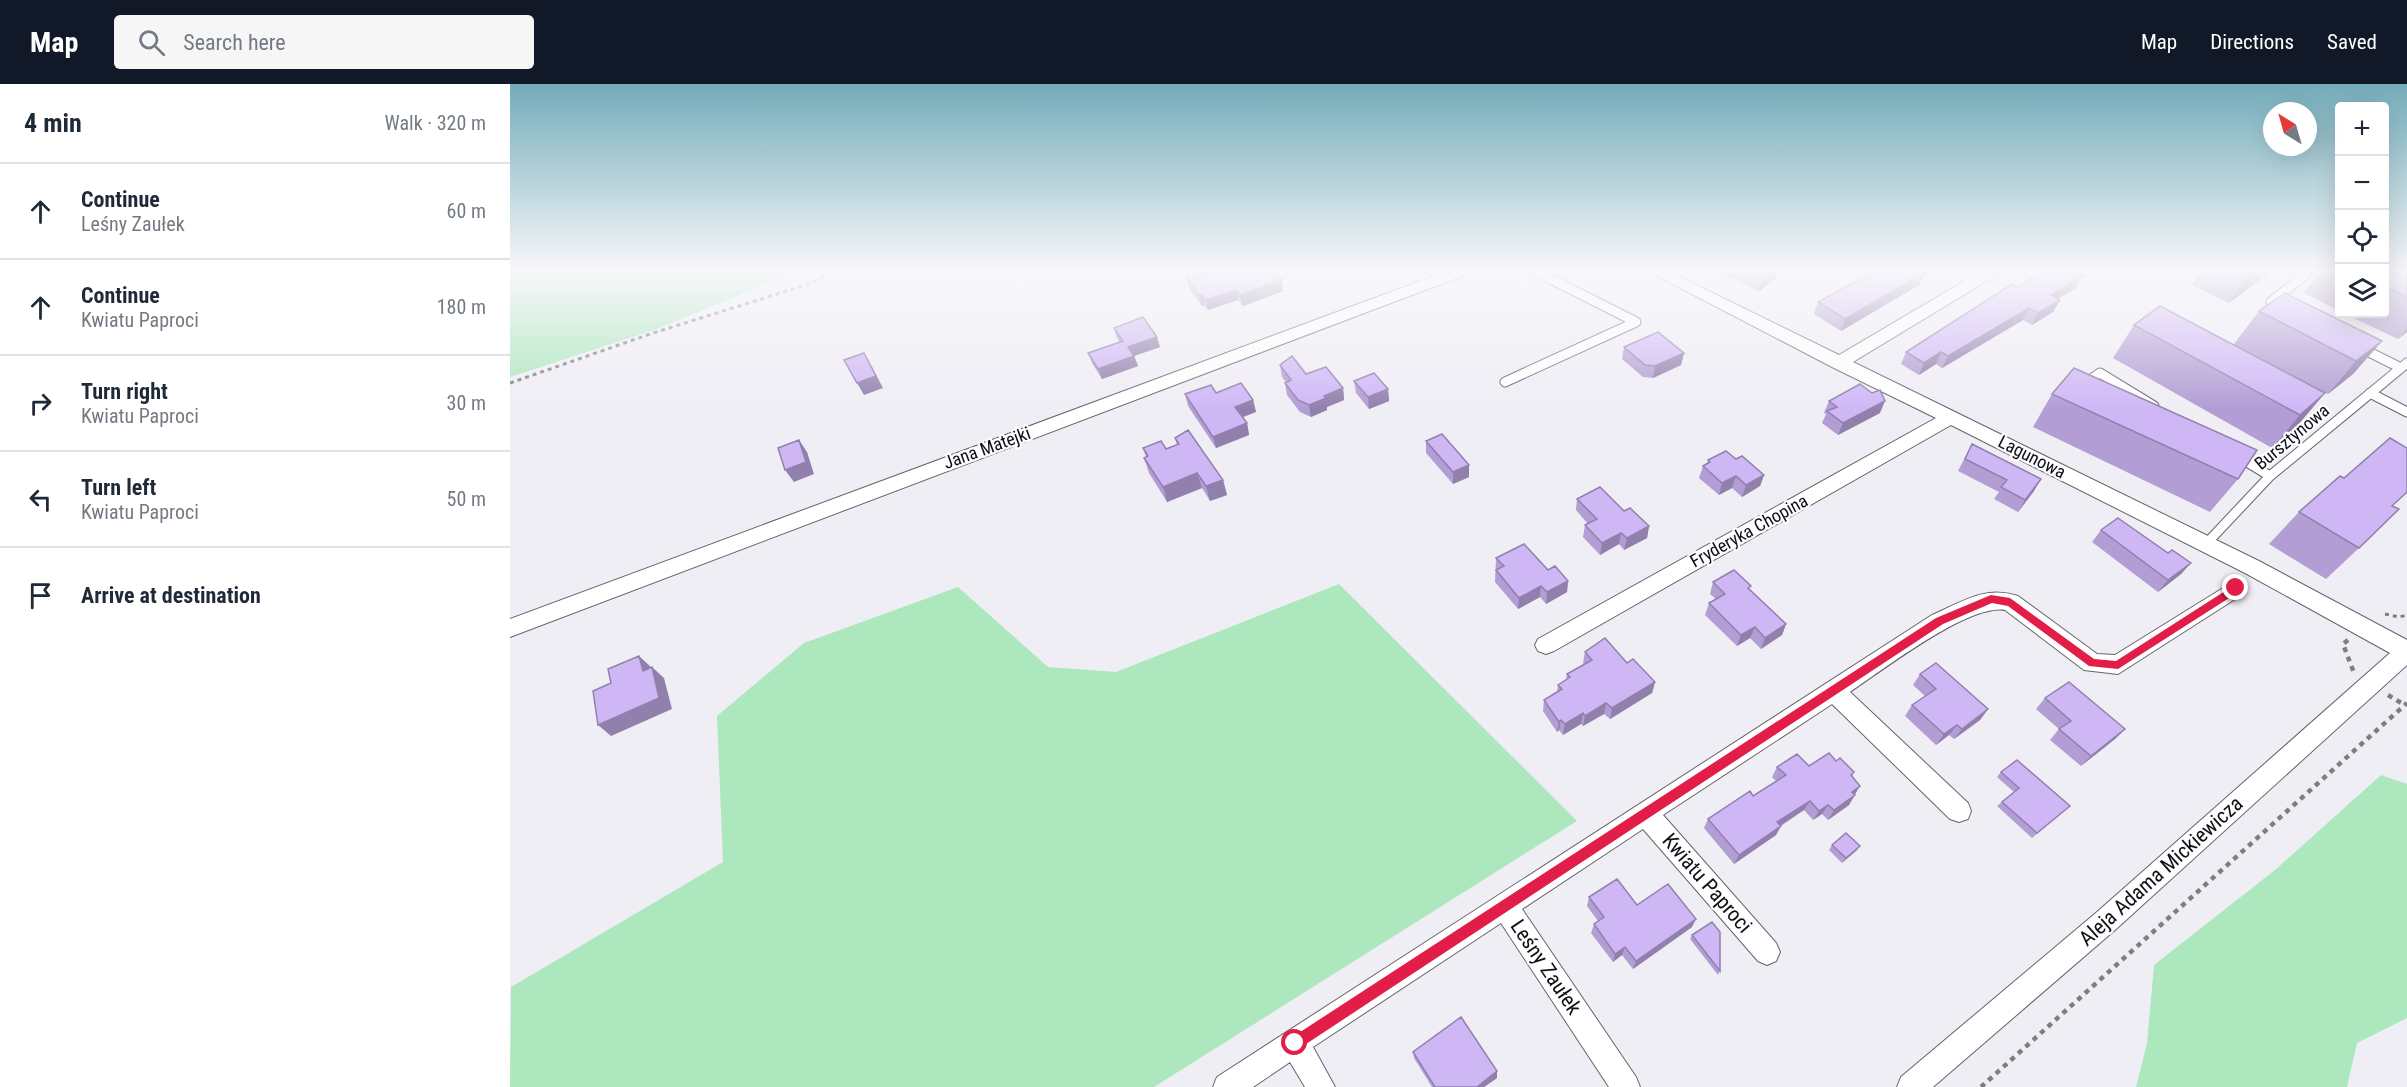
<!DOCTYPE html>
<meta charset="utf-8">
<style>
:root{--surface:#fff;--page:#f6f6f7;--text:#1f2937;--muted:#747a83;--line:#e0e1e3;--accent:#111827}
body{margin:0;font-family:"Roboto Condensed",sans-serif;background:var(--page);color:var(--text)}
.controls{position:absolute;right:18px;top:18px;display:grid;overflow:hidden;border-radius:6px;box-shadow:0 6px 24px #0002}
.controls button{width:54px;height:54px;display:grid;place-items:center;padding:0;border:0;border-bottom:2px solid var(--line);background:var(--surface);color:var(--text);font:30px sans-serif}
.compass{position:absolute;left:1753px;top:18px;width:54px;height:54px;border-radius:50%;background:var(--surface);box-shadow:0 6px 24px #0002;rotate:323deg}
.stop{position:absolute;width:18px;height:18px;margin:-14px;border:4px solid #e11d48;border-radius:50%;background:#fff}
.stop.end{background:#e11d48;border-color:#fff;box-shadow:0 2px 6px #0008}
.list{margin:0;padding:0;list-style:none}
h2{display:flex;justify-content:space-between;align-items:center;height:78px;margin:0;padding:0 24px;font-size:26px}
h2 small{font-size:20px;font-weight:400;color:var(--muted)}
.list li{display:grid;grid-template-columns:39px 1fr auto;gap:18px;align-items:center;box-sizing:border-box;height:96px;padding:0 24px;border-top:2px solid var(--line)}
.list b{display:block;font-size:22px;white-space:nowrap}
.list p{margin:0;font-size:20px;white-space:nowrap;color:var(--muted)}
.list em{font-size:20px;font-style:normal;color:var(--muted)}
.icon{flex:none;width:33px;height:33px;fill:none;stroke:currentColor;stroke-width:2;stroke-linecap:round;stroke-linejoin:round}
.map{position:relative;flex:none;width:1897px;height:1003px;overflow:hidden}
header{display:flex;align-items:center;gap:36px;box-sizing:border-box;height:84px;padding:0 30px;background:var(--accent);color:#fff}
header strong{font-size:28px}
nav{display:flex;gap:33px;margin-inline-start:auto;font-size:21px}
.search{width:420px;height:54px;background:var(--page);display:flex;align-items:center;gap:15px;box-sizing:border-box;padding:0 21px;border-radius:6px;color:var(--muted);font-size:22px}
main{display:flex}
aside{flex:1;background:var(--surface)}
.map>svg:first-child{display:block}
.green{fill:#ade7bd}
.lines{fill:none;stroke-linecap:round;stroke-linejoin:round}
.lane-casing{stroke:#66646a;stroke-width:11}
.street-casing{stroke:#66646a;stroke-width:2}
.path-far1{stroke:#7e7d82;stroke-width:3;stroke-dasharray:4 4;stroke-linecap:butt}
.path{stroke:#7e7d82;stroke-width:4.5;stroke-dasharray:5 5;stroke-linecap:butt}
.lane{stroke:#fff;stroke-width:9}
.street{fill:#fff;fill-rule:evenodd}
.wall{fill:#b29dd4}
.shaded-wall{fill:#9180ac}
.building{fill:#cfb7f6;stroke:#9180ac;stroke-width:1.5}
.route{fill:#e11d48}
.labels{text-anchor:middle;stroke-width:4.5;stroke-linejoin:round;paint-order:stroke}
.street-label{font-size:18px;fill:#0f0e11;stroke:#fdfcff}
.near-street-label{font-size:21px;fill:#0f0e11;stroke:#fdfcff}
</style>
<header>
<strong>Map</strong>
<div class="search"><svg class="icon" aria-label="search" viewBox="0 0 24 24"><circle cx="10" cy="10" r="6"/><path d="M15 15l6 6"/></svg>Search here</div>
<nav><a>Map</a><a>Directions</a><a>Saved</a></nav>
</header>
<main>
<aside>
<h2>4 min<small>Walk · 320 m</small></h2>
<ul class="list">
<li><svg class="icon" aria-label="ahead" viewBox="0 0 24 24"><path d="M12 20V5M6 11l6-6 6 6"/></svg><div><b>Continue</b><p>Leśny Zaułek</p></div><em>60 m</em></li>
<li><svg class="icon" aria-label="ahead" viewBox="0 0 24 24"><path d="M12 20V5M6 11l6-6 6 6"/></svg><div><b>Continue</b><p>Kwiatu Paproci</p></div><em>180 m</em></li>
<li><svg class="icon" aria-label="right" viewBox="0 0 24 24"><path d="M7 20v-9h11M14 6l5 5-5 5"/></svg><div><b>Turn right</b><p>Kwiatu Paproci</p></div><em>30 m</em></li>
<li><svg class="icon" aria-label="left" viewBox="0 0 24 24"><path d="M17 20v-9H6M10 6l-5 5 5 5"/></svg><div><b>Turn left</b><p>Kwiatu Paproci</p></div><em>50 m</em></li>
<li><svg class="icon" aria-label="arrive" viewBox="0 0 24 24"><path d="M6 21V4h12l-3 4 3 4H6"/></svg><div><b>Arrive at destination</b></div></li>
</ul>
</aside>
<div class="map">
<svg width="1897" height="1003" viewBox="0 0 1897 1003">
<rect width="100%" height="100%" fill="#f0eef5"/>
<path class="green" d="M0 186H290L147 245 0 293Z
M829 500 1067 737 644 1003H0L1 903 213 778 207 632 294 559 448 503 538 583 606 588Z
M1871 691 1897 700V934L1847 959 1837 1003H1626L1637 959 1644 881 1765 786Z"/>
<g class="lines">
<defs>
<path id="lane" d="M1773 224 1761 218 1796 190 1787 186
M1851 264 1891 284
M995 298 1126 238 1023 186
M1574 300 1590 289 1644 322
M1860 309 1897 328
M1727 372 1760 392
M1696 460 1760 392 1897 279"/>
<path id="street" d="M940 186H962L960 189 0 553V535Z
M1136 186H1156L1329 271 1473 186H1492L1490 189 1343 278 1749 477 1897 556V581L1605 846 1423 1003H1387L1391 993 1587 828 1880 569 1735 489 1441 341 1044 567 1036 570 1028 567 1025 561 1028 555 1426 334 1322 283Z
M1726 496 1733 498 1737 504 1733 510 1608 590 1574 586 1495 526C1458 520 1373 586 1340 608L1458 719 1461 727 1458 735 1449 738 1440 735 1322 620 1153 731 1266 859 1270 868 1266 877 1257 881 1248 877 1133 745 1012 825 1126 993 1130 1003H1099L991 839 803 963 825 1003H795L780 978 743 1003H703L707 993 1422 531C1452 518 1475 501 1508 512L1587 570 1605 571Z"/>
</defs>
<use href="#lane" class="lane-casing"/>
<use href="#street" class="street-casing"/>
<path class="path-far1" d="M0 299 143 249 299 200 317 191 318 186
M1875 530 1889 533 1897 531"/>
<path class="path" d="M1838 556 1833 560 1844 589
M1878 611 1893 620
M1471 1003 1897 619"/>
<use href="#lane" class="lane"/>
<use href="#street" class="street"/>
</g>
<path class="wall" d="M1216 186H1268L1266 194 1249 207 1214 191Z
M1586 186 1570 195 1566 204 1547 215 1550 216 1543 228 1522 241 1513 236 1432 284 1426 280 1409 291 1391 280 1396 268 1508 203Z
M1692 186H1763L1719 219 1682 201Z
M1812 186H1830V227L1794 209Z
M1875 186H1897V248L1888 255 1835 230H1875Z
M1416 192 1412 194 1409 201 1331 247 1304 230 1308 218Z
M676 193 773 207 733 222 728 216 698 226 694 221 692 222 679 204Z
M1749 227 1872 257 1843 290 1818 310 1815 309 1787 342 1762 364 1603 274 1624 241 1724 260Z
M604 244 650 263 624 272 628 282 592 295 582 279 578 269 610 258 607 254Z
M1114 263 1174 269 1171 281 1143 294 1133 293 1112 275Z
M770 281 796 290 833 304 834 316 817 323V326L801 333 790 328 777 311 775 299 776 298 772 293Z
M844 297 878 305 879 317 859 325 846 309Z
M706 309 743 316 746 328 732 333 737 339 739 351 706 364 678 322 675 310Z
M1542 310 1728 395 1700 428 1523 343Z
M1319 317 1370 329 1328 351 1312 339 1316 330 1314 329Z
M665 354 713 396 717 411 700 417 692 404 657 418 639 389 634 374 636 373 633 364 656 365 667 361Z
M916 357 959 393 943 400 916 369Z
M1462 360 1524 407 1508 428 1484 415 1489 408 1448 387Z
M1226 375 1254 391 1250 402 1232 413 1222 404 1209 411 1189 394 1193 382 1197 380 1198 376Z
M1067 415 1114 427 1139 442 1137 454 1114 466 1109 460 1090 471 1073 453 1075 441 1078 440 1066 426Z
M1883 422 1849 464 1816 495 1759 460 1789 428Z
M1591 446 1681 479 1671 490 1648 508 1582 458Z
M986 474 1038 486 1058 497 1057 508 1036 520 1030 513 1008 525 985 498Z
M1203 498 1241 502 1239 505 1276 540 1272 551 1251 565 1240 554 1227 562 1195 531 1199 519 1206 515 1200 510Z
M1075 568 1117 579 1145 598 1142 609 1100 635 1094 630 1073 642 1071 640 1053 651 1049 646 1047 648 1033 627 1034 616 1047 608 1048 601 1056 596 1057 590 1074 580 1073 579Z
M1410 590 1478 625 1470 636 1444 655 1439 651 1426 661 1395 632 1402 621 1415 612 1403 601Z
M1535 614 1615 645 1605 655 1571 682 1540 656 1549 645 1526 625Z
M1326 677 1344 688 1342 693 1344 711 1339 721 1318 736 1312 730 1303 736 1294 726 1271 742 1266 751 1224 780 1194 744 1198 735 1243 712 1266 697 1262 693 1267 683 1299 682Z
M1491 688 1560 722 1522 754 1487 722 1504 708 1487 693Z
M1322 761 1347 766 1332 779 1319 766Z
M1079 813 1127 821 1182 843 1123 885 1112 871 1103 878 1081 849 1084 840 1088 837 1077 822Z
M1182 851 1210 887 1208 891 1180 855Z
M903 968 987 994 974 1003H922L904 974Z"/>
<path class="shaded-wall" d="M1264 186H1268L1266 194 1249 207 1252 195Z
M1411 186H1418L1416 192 1412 194 1409 201 1331 247 1335 235Z
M1575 186H1586L1570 195 1566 204 1534 223 1541 211Z
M1745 186H1763L1719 219 1739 190Z
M772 196 773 207 733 222 730 211Z
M726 206 728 216 698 226 696 216Z
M689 211H692L694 221 692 222Z
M1550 216 1543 228 1522 241 1528 229Z
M1519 224 1513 236 1432 284 1438 272Z
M1897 245V248L1888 255Z
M647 253 650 263 621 273 618 263Z
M1872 257 1843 290 1818 310 1846 277Z
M1431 268 1426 280 1409 291 1414 279Z
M1174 269 1171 281 1143 294 1145 282Z
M624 272 628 282 592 295 588 285Z
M361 281 373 304 354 311 347 299Z
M833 304 834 316 817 323V326L801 333 799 321 814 312Z
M878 305 879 317 859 325 858 313Z
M1815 309 1787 342 1762 364 1790 331Z
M743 316 746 328 728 335 725 323Z
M1375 317 1370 329 1328 351 1333 339Z
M737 339 739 351 706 364 703 353Z
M289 356 297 368 304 390 284 398 275 386Z
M959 381V393L943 400V388Z
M687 389 692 404 657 418 653 403Z
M1254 391 1250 402 1232 413 1236 401Z
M1226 392 1222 404 1209 411 1212 399Z
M1531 395 1524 407 1508 428 1515 416Z
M713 396 717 411 700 417 696 402Z
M1139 442 1137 454 1114 466 1117 454Z
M1111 449 1109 460 1090 471 1092 459Z
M1681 479 1671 490 1648 508 1658 496Z
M1058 497 1057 508 1036 520 1037 508Z
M1031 502 1030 513 1008 525 1009 514Z
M1276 540 1272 551 1251 565 1255 554Z
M1245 543 1240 554 1227 562 1231 551Z
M129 572 141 583 145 598 133 587Z
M142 583 154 594 162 625 101 652 88 641Z
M1145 598 1142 609 1100 635 1102 624Z
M1096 619 1094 630 1073 642 1075 632Z
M1478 625 1470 636 1444 655 1452 645Z
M1073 629 1071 640 1053 651 1055 640Z
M1051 636 1049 646 1047 648 1049 638Z
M1447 641 1439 651 1426 661 1434 650Z
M1615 645 1605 655 1571 682 1581 672Z
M1350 702 1344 712 1342 708Z
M1345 711 1339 721 1318 736 1324 726Z
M1300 717 1294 726 1262 747 1267 738Z
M1318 721 1312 730 1303 736 1309 727Z
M1271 742 1266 751 1224 780 1229 771Z
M1350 762 1347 766 1332 779 1336 774Z
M1186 835 1182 843 1123 885 1126 877Z
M1115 863 1112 871 1103 878 1105 870Z
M987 987V994L974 1003H967Z"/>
<path class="building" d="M700 186H763L772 196 730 211 726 206 696 216 692 211H689L676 193Z
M1232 186H1264L1252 195Z
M1366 186H1411H1410L1414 189 1335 235 1308 218Z
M1535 186H1575L1569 190 1572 192 1541 211 1550 216 1528 229 1519 224 1438 272 1431 268 1414 279 1396 268 1502 200 1508 203Z
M1729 186H1745L1739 190Z
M1875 186H1897V213L1875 202Z
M1775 209 1872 257 1846 277 1749 227Z
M1650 222 1815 309 1790 331 1624 241Z
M633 233 647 253 618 263 624 272 588 285 578 269 613 257 604 244Z
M1148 248 1174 269 1145 282 1135 281 1114 263Z
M354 269 366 292 347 299 334 276Z
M782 272 796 290 816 283 833 304 814 312 816 314 799 321 788 316 775 299 781 296 770 281Z
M1564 284 1747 366 1728 395 1542 310Z
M864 289 878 305 858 313 844 297Z
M731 299 743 316 725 323 737 339 703 353 675 310 701 301 706 309Z
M1350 300 1362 309 1370 306 1375 317 1333 339 1317 327 1327 323 1319 317Z
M678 346 713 396 696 402 687 389 653 403 634 374 638 372 633 364 651 357 656 365 669 360 665 354Z
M932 350 959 381 943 388 916 357Z
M1880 354 1897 364V408L1882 422 1889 425 1849 464 1789 428 1830 392 1834 394Z
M289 356 296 378 275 386 268 364Z
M1462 360 1531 395 1515 416 1491 403 1497 396 1455 375Z
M1216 367 1226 375 1232 372 1254 391 1236 401 1226 392 1212 399 1193 382 1200 378 1198 376Z
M1090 403 1114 427 1120 424 1139 442 1117 454 1111 449 1092 459 1075 441 1087 435 1067 415Z
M1608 434 1658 469 1662 466 1681 479 1658 496 1591 446Z
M1014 460 1038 486 1045 482 1058 497 1037 508 1031 502 1009 514 986 486 994 482 986 474Z
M1224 486 1241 502 1238 504 1276 540 1255 554 1245 543 1231 551 1199 519 1215 510 1203 498Z
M1095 554 1117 579 1123 575 1145 598 1102 624 1096 619 1075 632 1073 629 1055 640 1051 636 1049 638 1034 616 1052 605 1048 601 1060 593 1057 590 1082 576 1075 568Z
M129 572 133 587 142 583 149 614 88 641 83 607 101 599 98 585Z
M1426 579 1478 625 1452 645 1447 641 1434 650 1402 621 1426 605 1410 590Z
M1559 598 1615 645 1581 672 1549 645 1561 637 1535 614Z
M1319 669 1326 677 1330 674 1344 688 1341 691 1350 702 1342 708 1345 711 1324 726 1318 721 1309 727 1300 717 1267 738 1271 742 1229 771 1198 735 1240 707 1243 712 1276 691 1267 683 1287 670 1299 682Z
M1507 676 1560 722 1527 749 1492 718 1509 704 1491 688Z
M1336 749 1350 762 1336 774 1322 761Z
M1107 795 1127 821 1158 800 1186 835 1126 877 1115 863 1105 870 1084 840 1094 833 1079 813Z
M1202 838 1210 848V887L1182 851Z
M951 933 987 987 967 1003H925L903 968Z"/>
<linearGradient id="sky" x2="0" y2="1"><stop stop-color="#73acba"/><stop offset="0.57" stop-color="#f8f7fa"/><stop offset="1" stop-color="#f8f7fa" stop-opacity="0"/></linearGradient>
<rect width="1897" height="326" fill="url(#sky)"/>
<path class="route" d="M1726 500 1731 504 1730 507 1608 585 1579 582 1498 522 1482 519 1433 540 790 964H781V954L1426 534 1481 511 1500 514 1584 575 1606 577Z"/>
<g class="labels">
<g class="street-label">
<text transform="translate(1782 353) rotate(-40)" y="6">Bursztynowa</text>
<text transform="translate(477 364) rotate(-20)" y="6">Jana Matejki</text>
<text transform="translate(1522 373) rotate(27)" y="6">Lagunowa</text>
<text transform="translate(1239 447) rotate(-29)" y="6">Fryderyka Chopina</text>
</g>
<g class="near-street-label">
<text transform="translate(1651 787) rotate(-42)" y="7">Aleja Adama Mickiewicza</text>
<text transform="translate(1197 799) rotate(49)" y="7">Kwiatu Paproci</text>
<text transform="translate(1036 883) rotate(56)" y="7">Leśny Zaułek</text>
</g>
</g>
</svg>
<div class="controls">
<button>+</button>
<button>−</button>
<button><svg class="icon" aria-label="locate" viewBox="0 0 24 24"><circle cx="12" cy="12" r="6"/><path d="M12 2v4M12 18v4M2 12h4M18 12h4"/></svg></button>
<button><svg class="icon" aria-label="layers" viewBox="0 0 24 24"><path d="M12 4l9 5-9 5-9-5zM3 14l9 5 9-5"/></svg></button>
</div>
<svg class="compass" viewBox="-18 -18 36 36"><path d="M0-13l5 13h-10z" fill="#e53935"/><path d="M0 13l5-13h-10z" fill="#747a83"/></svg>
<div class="stop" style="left:785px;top:959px"></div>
<div class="stop end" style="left:1726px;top:504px"></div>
</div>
</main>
